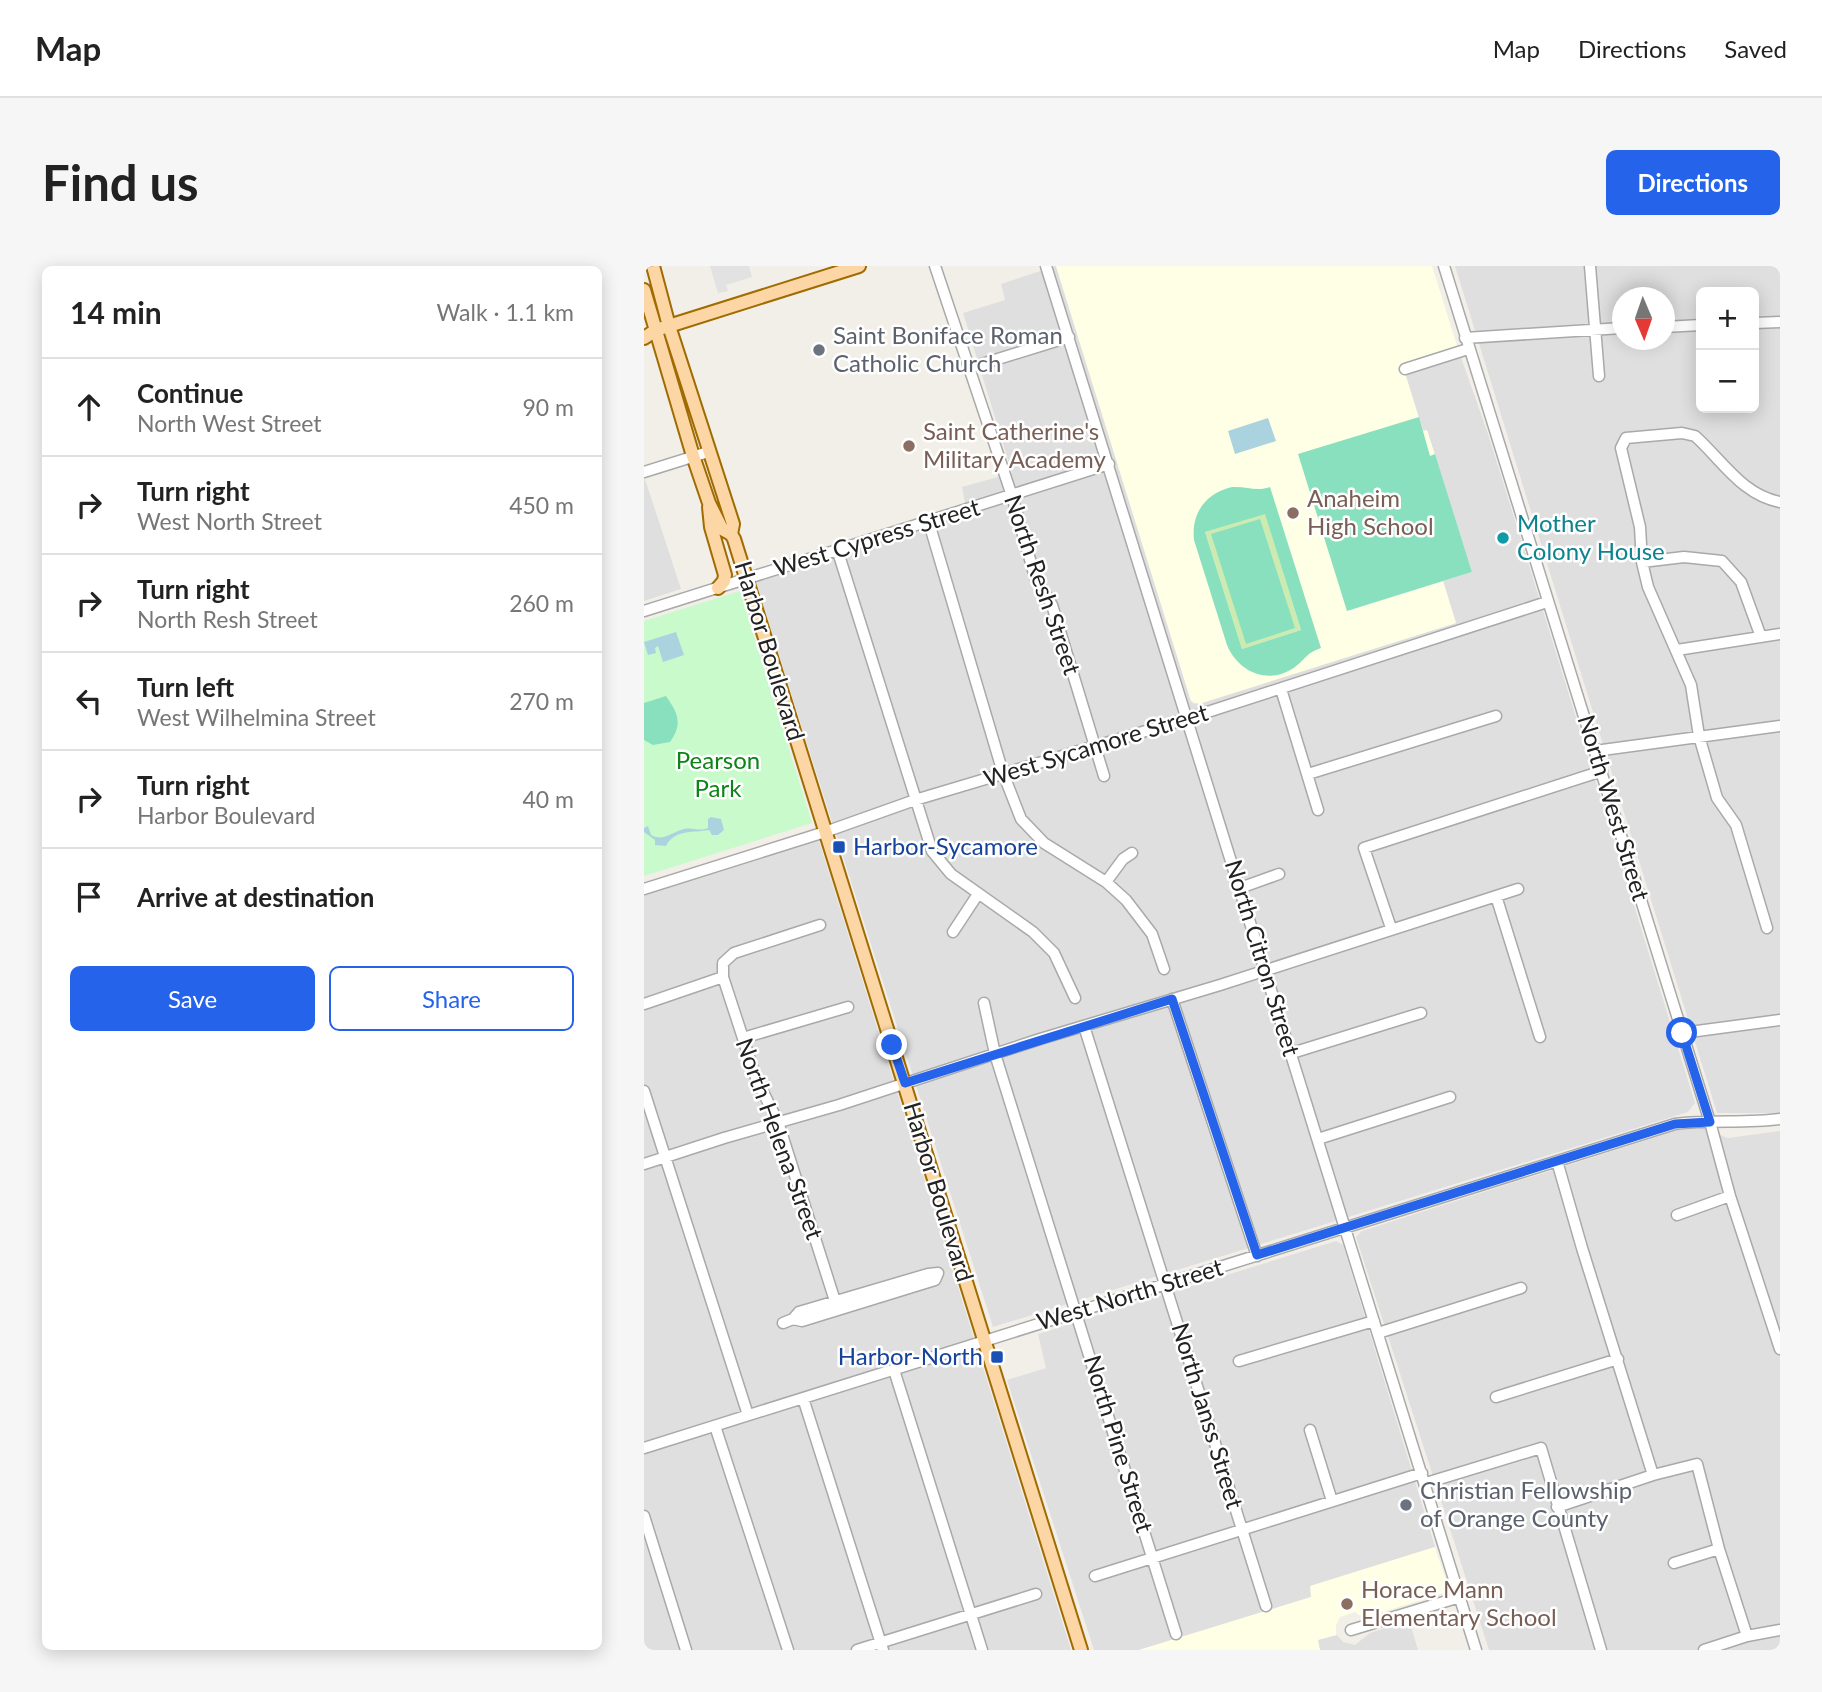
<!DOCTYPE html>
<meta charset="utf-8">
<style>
:root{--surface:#fff;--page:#f6f6f6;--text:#222;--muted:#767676;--line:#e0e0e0;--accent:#2563eb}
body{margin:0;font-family:Lato,sans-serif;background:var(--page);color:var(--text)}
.controls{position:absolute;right:21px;top:21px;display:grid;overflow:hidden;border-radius:10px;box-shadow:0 4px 18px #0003}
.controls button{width:63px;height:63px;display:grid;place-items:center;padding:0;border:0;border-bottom:2px solid var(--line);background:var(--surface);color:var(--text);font:35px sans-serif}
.compass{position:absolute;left:968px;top:21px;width:63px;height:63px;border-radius:50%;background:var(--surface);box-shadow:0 4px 18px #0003;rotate:178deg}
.stop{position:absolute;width:21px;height:21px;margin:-16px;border:5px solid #2563eb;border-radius:50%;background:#fff}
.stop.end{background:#2563eb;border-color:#fff;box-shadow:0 2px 7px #0008}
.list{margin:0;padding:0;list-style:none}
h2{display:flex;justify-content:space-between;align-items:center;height:91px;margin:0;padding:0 28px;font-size:30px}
h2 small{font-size:23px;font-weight:400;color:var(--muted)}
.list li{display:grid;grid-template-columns:46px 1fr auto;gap:21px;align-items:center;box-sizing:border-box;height:98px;padding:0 28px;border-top:2px solid var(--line)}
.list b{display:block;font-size:26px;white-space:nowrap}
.list p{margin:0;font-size:23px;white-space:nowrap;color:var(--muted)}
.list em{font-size:23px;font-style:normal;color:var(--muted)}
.actions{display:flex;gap:14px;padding:21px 28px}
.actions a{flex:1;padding:16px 0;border:2px solid var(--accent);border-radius:10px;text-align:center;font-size:24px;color:var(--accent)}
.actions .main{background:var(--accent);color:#fff}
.icon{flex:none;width:38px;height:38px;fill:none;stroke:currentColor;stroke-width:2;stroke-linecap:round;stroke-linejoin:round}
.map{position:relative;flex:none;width:1136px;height:1384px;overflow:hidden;border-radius:10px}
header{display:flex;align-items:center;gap:42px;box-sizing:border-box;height:98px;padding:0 35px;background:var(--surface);border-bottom:2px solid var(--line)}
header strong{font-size:33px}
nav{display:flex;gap:38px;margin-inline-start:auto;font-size:24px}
.intro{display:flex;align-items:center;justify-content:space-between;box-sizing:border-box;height:168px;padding:0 42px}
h1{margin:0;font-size:49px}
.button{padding:18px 32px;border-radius:10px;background:var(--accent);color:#fff;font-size:24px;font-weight:700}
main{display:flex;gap:42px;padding:0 42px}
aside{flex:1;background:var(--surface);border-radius:10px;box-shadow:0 4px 18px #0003}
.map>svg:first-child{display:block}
.residential{fill:#e0dfdf;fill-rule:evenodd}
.education{fill:#ffffe5}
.grass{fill:#cdebb0}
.park{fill:#c8facc}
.pitch{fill:#88e0be;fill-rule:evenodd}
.parking{fill:#e2e2e2}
.water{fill:#aad3df}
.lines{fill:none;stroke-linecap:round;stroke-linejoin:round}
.minor-casing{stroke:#a9a9a9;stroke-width:13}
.major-casing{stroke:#a06b00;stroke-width:16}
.minor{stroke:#fff;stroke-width:10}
.major{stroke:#fcd6a4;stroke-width:12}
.route{stroke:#2563eb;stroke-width:9}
.worship-dot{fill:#6b7280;stroke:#fff;stroke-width:2.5}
.education-dot{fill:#8d6e63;stroke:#fff;stroke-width:2.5}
.culture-dot{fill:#0f9aa8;stroke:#fff;stroke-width:2.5}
.transit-dot{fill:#1a4fb4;stroke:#fff;stroke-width:2.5}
.labels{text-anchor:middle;stroke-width:5;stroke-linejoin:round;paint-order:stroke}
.worship-label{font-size:24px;fill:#5b616d;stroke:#fff;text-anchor:start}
.education-label{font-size:24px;fill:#785e54;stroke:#fff;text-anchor:start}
.culture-label{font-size:24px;fill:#0d838f;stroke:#fff;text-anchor:start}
.street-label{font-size:24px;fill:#222;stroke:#fff}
.park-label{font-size:24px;fill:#0c8416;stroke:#fff}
.transit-label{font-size:24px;fill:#164399;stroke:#fff;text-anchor:start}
</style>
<header>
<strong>Map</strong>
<nav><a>Map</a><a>Directions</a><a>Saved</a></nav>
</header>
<div class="intro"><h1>Find us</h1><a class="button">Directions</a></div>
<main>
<aside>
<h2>14 min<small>Walk · 1.1 km</small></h2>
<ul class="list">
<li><svg class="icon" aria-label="ahead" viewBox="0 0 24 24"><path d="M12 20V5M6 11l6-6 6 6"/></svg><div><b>Continue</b><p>North West Street</p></div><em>90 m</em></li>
<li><svg class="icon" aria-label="right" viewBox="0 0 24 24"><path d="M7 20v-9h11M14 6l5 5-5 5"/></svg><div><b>Turn right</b><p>West North Street</p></div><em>450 m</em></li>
<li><svg class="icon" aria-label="right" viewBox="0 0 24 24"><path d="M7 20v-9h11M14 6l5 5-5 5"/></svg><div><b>Turn right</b><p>North Resh Street</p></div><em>260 m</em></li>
<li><svg class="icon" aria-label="left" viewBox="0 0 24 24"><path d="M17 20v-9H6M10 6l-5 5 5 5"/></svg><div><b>Turn left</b><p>West Wilhelmina Street</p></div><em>270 m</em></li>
<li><svg class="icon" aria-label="right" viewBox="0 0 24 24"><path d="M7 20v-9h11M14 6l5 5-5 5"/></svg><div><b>Turn right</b><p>Harbor Boulevard</p></div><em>40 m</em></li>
<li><svg class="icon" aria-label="arrive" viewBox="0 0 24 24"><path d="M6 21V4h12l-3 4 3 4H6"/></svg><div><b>Arrive at destination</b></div></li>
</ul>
<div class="actions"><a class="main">Save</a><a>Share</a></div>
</aside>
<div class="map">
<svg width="1136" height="1384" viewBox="0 0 1136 1384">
<rect width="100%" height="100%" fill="#f2efe9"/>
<path class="residential" d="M412 0 547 435 550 438 812 357 799 315 827 306 783 164 779 165 759 100 814 83 844 168 884 296 1051 837 1044 846 349 1061 108 305 321 237 318 221 368 207 319 47 361 34 357 18Z
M811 0H1136V847H1073ZM1057 26H1110V142H1057ZM978 32H1020V74H978Z
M0 210 37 323 0 335Z
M175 575 427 1384H0V630Z
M1056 857 1062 864 1084 872 1136 865V1384H845L712 971 718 965Z
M692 975 699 979 791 1281 667 1320V1331L495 1384H450L363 1114 402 1102 394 1068Z
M765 1354 774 1384H676L673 1374 693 1369 699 1376 711 1379 726 1367Z"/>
<path class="education" d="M412 0H788L814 83 759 101 779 165 783 164 828 306 799 315 812 357 555 438 547 435Z
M791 1281 804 1320 802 1326 726 1350 718 1351 711 1346 696 1351 692 1359V1369L674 1374 676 1384H495L667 1331 666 1320Z"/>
<path class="grass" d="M621 247 657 364 598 383 561 266Z"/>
<path class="park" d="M96 325 168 557 0 610V355Z"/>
<path class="pitch" d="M775 151 786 190 791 188 828 306 703 345 654 188Z
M588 221C603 220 612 226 626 221L677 382C662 387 662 393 651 401 625 420 594 406 583 379L550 274C547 247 562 227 588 221ZM621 248 657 364 598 383 561 266Z
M616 253 651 362 602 378 567 268Z
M22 430C34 447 39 458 26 476L9 479 0 474V437Z"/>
<path class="parking" d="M66 0H105L108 11 82 19 84 25 74 27Z"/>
<path class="water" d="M624 152 632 175 591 188 584 165Z
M32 366 40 389 19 396 14 380 11 382 12 387 4 389 0 376Z
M67 551 77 553 80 564 74 569H68L65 564C48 567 31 563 22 580L11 579V574L0 566V562L4 560 7 569C19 576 28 566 40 563 50 561 55 566 64 562V553Z"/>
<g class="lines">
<defs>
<path id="minor" d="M291 0 368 230 391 311 408 339 460 510
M402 0 832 1384
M800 0 1066 856 1086 930 1136 1083
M946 0 955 110
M1110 57 1136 56
M1020 61 1057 59
M821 72 978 62
M325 102 425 71
M761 103 824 83
M0 206 64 186
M285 257 359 507 377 553 400 577 462 616 482 634 508 668 520 703
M194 286 288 585 307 608 389 666 410 687 431 732
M998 296 1040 291 1078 295 1097 316 1117 371
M0 345 465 198
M1033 384 1136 368
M637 423 674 544
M951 485 1136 460
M664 508 852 450
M462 616 479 593 488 587
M596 622 635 608
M0 623 181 566 271 534 542 453 903 336
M852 630 896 771
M747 662 720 582 958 505
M1123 662 1092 559 1073 532 1055 470 1047 419 1004 321 998 296 996 261 977 182 982 172 1038 167 1051 170C1078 194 1098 229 1136 236
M309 666 334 628
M79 711 112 812 134 856 191 1035
M528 733 613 990
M340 737 351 788 532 1368
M0 738 79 711V697L90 687 176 659
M440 760 622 1340
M1038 767 1136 754
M99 772 204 741
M648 787 777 747
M0 825 104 1149
M674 873 806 831
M913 895 938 982 1009 1209
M0 898 80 872 195 839 396 773 576 719 874 623
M1033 949 1086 930
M149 1053 158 1055 291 1014 294 1007
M139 1057 149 1053 155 1046 284 1008 294 1007
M734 1067 877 1022
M595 1095 730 1055
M250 1104 338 1384
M852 1131 974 1093
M159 1132 239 1384
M71 1160 144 1384
M666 1164 688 1235
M0 1182 1031 858C1066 853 1101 858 1136 853
M782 1217 897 1182 957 1384
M913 1241 1009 1209 1053 1198 1075 1283 1103 1370
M0 1250 42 1384
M1030 1297 1075 1283
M451 1310 778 1207
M707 1364 816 1331
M213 1384 392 1328
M1060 1384 1103 1370 1136 1364"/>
<path id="major" d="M9 0 25 60 89 258 87 268
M0 24 49 190 65 237 78 263 87 268 90 273 437 1384
M0 72 12 64 215 0
M65 241 67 261 81 309 80 315 74 322"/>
</defs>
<use href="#minor" class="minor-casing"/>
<use href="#major" class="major-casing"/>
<use href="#minor" class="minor"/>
<use href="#major" class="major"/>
</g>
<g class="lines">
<path class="route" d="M248 779 261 817 528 733 613 989 1031 858 1066 856 1038 767"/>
</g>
<g class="worship-dot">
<circle cx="175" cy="84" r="7"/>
<circle cx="762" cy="1239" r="7"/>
</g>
<g class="education-dot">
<circle cx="265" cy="180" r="7"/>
<circle cx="649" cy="247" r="7"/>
<circle cx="703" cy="1338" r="7"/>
</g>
<circle class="culture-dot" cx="859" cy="272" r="7"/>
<g class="transit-dot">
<rect x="188" y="574" width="14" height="14" rx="3.5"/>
<rect x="346" y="1084" width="14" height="14" rx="3.5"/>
</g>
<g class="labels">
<g class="worship-label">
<text x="189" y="78">Saint Boniface Roman<tspan x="189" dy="28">Catholic Church</tspan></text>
<text x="776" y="1233">Christian Fellowship<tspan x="776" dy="28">of Orange County</tspan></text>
</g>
<g class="education-label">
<text x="279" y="174">Saint Catherine's<tspan x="279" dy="28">Military Academy</tspan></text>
<text x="663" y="241">Anaheim<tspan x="663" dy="28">High School</tspan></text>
<text x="717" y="1332">Horace Mann<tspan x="717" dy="28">Elementary School</tspan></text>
</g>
<g class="culture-label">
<text x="873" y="266">Mother<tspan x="873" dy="28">Colony House</tspan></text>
</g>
<g class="street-label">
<text transform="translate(233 272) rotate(-17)" y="8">West Cypress Street</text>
<text transform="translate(398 319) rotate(71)" y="8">North Resh Street</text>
<text transform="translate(125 385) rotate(73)" y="8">Harbor Boulevard</text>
<text transform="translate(452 480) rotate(-17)" y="8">West Sycamore Street</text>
<text transform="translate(969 542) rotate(73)" y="8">North West Street</text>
<text transform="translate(618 692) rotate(73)" y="8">North Citron Street</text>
<text transform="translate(135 873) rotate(70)" y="8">North Helena Street</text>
<text transform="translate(294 926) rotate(73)" y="8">Harbor Boulevard</text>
<text transform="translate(486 1029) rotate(-17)" y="8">West North Street</text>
<text transform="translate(563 1150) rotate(73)" y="8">North Janss Street</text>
<text transform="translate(474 1178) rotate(73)" y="8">North Pine Street</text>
</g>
<g class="park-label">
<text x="74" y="503">Pearson<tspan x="74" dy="28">Park</tspan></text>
</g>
<g class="transit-label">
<text x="209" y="589">Harbor-Sycamore</text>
<text x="339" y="1099" text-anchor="end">Harbor-North</text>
</g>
</g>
</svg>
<div class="controls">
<button>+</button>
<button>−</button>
</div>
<svg class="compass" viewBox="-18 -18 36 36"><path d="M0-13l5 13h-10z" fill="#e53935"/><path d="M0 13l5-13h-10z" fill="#767676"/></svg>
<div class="stop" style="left:1038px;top:767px"></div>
<div class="stop end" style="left:248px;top:779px"></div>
</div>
</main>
